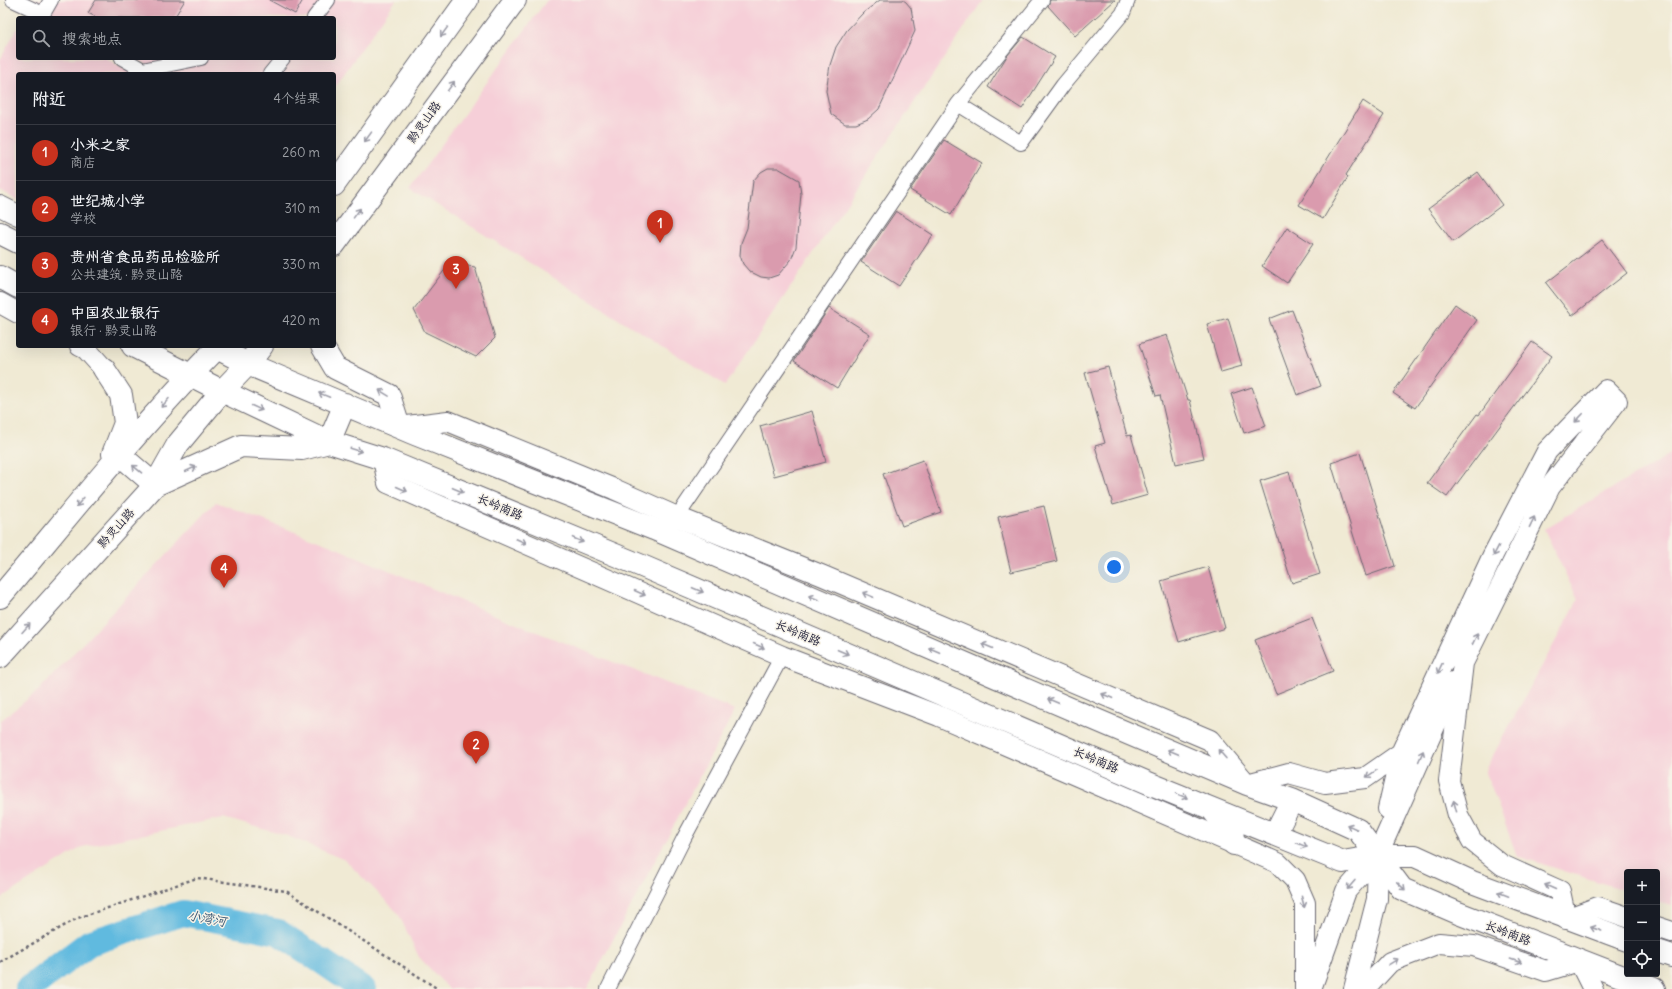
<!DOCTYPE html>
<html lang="zh">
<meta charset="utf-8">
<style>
:root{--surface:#171b24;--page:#242831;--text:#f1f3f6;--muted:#9ea1a6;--line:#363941;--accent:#c8321e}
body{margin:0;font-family:Delius,"LXGW WenKai TC",sans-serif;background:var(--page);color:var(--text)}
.controls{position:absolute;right:12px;bottom:12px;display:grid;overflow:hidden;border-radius:4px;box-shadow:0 4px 16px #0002}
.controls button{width:36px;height:36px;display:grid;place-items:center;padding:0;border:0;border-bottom:1px solid var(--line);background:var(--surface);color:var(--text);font:20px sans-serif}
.you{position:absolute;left:1114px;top:567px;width:14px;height:14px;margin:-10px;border:3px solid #fff;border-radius:50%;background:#1a73e8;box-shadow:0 0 0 6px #1a73e833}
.badge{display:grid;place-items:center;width:26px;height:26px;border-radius:50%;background:var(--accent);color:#fff;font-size:13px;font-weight:700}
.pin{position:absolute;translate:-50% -33px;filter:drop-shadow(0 1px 2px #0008)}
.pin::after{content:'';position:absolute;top:21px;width:14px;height:12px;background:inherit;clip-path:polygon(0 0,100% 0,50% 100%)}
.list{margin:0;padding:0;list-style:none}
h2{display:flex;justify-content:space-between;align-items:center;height:52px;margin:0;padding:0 16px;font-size:17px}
h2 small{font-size:13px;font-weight:400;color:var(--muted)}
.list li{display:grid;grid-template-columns:26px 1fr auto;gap:12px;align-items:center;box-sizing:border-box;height:56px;padding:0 16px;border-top:1px solid var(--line)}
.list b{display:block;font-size:15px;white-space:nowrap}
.list p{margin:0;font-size:13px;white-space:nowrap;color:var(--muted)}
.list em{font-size:13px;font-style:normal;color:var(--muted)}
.icon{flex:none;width:22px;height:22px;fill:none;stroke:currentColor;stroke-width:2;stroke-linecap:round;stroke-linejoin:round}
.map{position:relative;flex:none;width:1672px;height:989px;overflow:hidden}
.search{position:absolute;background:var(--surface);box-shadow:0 4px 16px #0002;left:16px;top:16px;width:320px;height:44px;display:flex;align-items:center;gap:10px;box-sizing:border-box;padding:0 14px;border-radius:4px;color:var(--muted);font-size:15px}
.panel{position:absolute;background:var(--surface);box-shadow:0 4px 16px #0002;left:16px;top:72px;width:320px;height:276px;border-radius:4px}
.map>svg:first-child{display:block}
.built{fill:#f6cfd8}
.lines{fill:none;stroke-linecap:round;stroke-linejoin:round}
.river{stroke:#61badf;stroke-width:26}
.building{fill:#da9bae}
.minor-casing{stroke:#6a6871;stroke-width:16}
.secondary-casing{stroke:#6a6871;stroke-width:22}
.primary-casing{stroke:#6a6871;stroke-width:24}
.path{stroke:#6a6871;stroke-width:2.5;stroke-dasharray:3 3;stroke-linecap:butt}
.minor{stroke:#fff;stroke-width:14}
.secondary{stroke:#fff;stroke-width:20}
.primary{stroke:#fff;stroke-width:22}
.oneway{stroke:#9c9ca7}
.labels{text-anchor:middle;stroke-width:3;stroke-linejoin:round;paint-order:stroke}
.street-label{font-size:12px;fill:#22223b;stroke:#f7f3e8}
.water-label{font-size:13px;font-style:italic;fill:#385774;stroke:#f7f3e8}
</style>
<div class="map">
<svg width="1672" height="989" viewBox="0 0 1672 989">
<rect width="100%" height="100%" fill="#f7f3e8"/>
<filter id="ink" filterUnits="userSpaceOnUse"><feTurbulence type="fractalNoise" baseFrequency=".025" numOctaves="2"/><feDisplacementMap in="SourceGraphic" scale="8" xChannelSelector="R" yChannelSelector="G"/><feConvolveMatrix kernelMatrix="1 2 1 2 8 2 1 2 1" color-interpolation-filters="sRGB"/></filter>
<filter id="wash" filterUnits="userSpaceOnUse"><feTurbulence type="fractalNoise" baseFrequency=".012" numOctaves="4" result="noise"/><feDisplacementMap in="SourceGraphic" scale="16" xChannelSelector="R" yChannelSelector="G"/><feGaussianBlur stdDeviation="0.9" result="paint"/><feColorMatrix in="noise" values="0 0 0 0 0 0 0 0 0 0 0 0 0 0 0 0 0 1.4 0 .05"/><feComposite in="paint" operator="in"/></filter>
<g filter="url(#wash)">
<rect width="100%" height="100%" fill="#f0ead4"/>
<path class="built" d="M26 0H396L334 88V74H165L135 58H334V18H60Z
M547 0H983L725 385 410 188Z
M18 27V58H105L133 74H18V200L0 190V60Z
M1672 453V906L1657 901V872H1627V891L1517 856 1485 770 1578 600 1544 529Z
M216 502 334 547 509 621 735 710 587 989H449L419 957 398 913 345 860 288 836 223 818 82 847 0 899V721L39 690Z"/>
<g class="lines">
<path class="river" d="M28 989 89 943 183 913 278 932 363 989"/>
</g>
<g id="blocks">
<path class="building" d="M96 0H185L174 18H98L88 13Z
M269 0H303L295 14Z
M880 0H903L906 2 911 8 915 31 879 109 868 119 856 124H845L831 114 826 91 830 65 836 47 847 30 863 13Z
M1050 0H1115L1075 36 1048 6Z
M1023 37 1055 57 1022 109 988 87 1007 56Z
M1363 101 1384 115 1346 175 1348 177 1323 219 1299 205Z
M944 140 982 163 951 215 910 190Z
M768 168H778L799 180 801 194 796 247 791 260 778 275 769 278 761 277 749 271 743 264 740 255 741 243 747 228 753 181 761 172Z
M1478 172 1502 205 1453 242 1428 209Z
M896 211 933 235 899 286 861 262Z
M1287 227 1313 244 1287 283 1262 266Z
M1602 240 1627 273 1572 316 1546 283Z
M450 263 475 267 495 338 476 357 425 332 414 310Z
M1455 304 1477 320 1415 408 1393 393Z
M829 308 870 334 837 388 794 361Z
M1292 310 1321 386 1297 395 1269 319Z
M1228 318 1242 366 1221 372 1207 324Z
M1167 335 1188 400H1190L1204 458 1176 464 1160 395 1156 396 1139 344Z
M1532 342 1552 356 1447 497 1427 483 1477 414 1479 415Z
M1108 367 1127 436 1131 435 1148 495 1113 505 1095 446 1105 443 1085 373Z
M1252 387 1266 426 1244 433 1231 394Z
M812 411 826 462 774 476 760 426Z
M1360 453 1395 566 1366 576 1331 463Z
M923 460 941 512 902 526 883 474Z
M1289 472 1320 574 1292 583 1260 481Z
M1044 506 1057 561 1011 572 998 517Z
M1208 567 1225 628 1179 642 1161 581Z
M1312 618 1333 671 1276 694 1255 640Z"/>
</g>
</g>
<g filter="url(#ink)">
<use href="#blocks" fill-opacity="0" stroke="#6a6871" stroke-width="1"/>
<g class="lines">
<defs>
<path id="minor" d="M13 0 43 14 51 0
M314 18 328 0
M122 58 150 74
M142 70 201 58
M270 74 283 58
M958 104 1021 143 1063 85 1123 13 1128 0
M677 517 958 104 1042 0
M608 989 684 838 782 656"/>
<path id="secondary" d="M0 206 18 215
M0 303 18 313
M80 346 86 349 104 369
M399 427 448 421 614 489 677 517 821 575 1210 740 1247 784 1289 773 1325 783 1365 778 1401 753 1493 555 1547 451 1606 390 1617 401 1550 487 1463 663 1449 781 1458 815 1472 841 1502 865 1560 891 1566 919 1598 907 1627 917
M383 459 388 483 782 656 939 716 1278 863 1295 880 1305 903V989
M1388 809 1401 753
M1657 927 1672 932
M1311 989 1346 891 1377 856 1455 681
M1354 989 1377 899 1378 850
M1365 989 1390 962 1439 943 1474 946 1546 971 1579 961 1593 989"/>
<path id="primary" d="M334 185 467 0
M0 233 18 242
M334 245 515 0
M0 277 18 287
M262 346 248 364 415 434 654 529 1080 713 1247 784 1292 800 1358 830 1402 889 1458 913 1654 989
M322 346 335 368 389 395 399 427
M104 369 121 395 125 423 113 454
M329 442 345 404
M119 454 155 485
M155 485 241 446 302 449 329 442
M0 597C71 513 140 426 217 348L248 364 222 391 133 346
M0 657 155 485 178 444 222 391 329 442 383 459 642 566 1146 782 1343 862 1377 856H1415L1472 882 1627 940
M1214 812 1232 832 1234 844
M1275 834 1292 800
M1657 951 1672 956"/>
</defs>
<use href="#minor" class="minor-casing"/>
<use href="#secondary" class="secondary-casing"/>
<use href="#primary" class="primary-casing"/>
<path class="path" d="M0 962 78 918 197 878 286 891 438 989"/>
<use href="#minor" class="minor"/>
<use href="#secondary" class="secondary"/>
<use href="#primary" class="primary"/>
</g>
<defs><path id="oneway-shaft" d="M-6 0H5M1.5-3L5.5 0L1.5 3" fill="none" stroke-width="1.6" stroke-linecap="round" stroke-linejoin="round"/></defs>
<g class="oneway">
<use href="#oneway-shaft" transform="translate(444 32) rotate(126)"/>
<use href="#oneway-shaft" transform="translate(451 86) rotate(-54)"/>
<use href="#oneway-shaft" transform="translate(368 137) rotate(126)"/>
<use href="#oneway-shaft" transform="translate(357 213) rotate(-54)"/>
<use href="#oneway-shaft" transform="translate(384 393) rotate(-149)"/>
<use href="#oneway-shaft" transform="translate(324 395) rotate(-158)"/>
<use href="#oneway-shaft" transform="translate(165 403) rotate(132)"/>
<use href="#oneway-shaft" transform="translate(257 408) rotate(25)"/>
<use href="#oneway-shaft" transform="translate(1579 418) rotate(134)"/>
<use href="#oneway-shaft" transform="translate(356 450) rotate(17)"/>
<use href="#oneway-shaft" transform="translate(137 469) rotate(-140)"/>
<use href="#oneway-shaft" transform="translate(191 469) rotate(-25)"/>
<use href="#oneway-shaft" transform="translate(402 489) rotate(24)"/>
<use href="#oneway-shaft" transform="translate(458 490) rotate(23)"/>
<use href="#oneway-shaft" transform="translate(80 502) rotate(130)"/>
<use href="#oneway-shaft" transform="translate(1532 522) rotate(-64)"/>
<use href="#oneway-shaft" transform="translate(578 540) rotate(23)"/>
<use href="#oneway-shaft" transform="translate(521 541) rotate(24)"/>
<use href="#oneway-shaft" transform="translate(1496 551) rotate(117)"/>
<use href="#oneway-shaft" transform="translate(698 590) rotate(23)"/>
<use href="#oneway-shaft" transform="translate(640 593) rotate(24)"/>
<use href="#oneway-shaft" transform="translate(868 595) rotate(-157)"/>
<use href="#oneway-shaft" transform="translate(814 598) rotate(-157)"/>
<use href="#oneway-shaft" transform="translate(26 628) rotate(-48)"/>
<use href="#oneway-shaft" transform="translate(1475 639) rotate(-64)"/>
<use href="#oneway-shaft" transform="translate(759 646) rotate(24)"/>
<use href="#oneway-shaft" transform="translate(987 646) rotate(-157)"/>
<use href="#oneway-shaft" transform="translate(934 650) rotate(-157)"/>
<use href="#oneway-shaft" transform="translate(843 652) rotate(23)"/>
<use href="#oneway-shaft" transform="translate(1440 668) rotate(115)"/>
<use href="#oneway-shaft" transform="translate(1107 696) rotate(-157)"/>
<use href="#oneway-shaft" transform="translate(1053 701) rotate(-157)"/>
<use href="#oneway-shaft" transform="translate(1173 752) rotate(-157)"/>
<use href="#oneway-shaft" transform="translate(1222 754) rotate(-131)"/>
<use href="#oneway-shaft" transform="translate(1421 756) rotate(-66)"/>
<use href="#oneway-shaft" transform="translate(1371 774) rotate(146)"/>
<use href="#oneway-shaft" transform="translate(1182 796) rotate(22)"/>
<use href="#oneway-shaft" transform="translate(1455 806) rotate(-105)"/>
<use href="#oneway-shaft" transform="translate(1352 827) rotate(-155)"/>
<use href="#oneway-shaft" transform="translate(1302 845) rotate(22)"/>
<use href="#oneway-shaft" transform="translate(1351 885) rotate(131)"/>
<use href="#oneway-shaft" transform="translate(1401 886) rotate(44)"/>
<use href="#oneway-shaft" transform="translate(1550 887) rotate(-156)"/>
<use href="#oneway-shaft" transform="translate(1503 894) rotate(-159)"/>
<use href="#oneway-shaft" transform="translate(1303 902) rotate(75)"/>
<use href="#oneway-shaft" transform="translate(1596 929) rotate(-161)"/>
<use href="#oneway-shaft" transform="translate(1516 961) rotate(19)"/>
<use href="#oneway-shaft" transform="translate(1393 962) rotate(-31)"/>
</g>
</g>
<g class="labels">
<g class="street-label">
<text transform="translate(424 122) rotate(-54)" y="4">黔灵山路</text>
<text transform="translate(500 507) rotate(23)" y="4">长岭南路</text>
<text transform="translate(116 528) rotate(-48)" y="4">黔灵山路</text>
<text transform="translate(798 633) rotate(23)" y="4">长岭南路</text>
<text transform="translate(1096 760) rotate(23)" y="4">长岭南路</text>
<text transform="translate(1508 933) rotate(21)" y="4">长岭南路</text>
</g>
<g class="water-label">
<text transform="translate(207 918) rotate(10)" y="5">小湾河</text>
</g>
</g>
</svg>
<div class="controls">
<button>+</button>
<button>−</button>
<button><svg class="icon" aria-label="locate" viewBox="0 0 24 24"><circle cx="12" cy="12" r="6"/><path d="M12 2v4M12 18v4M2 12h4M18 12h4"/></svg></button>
</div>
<div class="you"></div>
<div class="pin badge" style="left:660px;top:243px">1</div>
<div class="pin badge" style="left:476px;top:764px">2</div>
<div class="pin badge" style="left:456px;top:289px">3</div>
<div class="pin badge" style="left:224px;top:588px">4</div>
<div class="search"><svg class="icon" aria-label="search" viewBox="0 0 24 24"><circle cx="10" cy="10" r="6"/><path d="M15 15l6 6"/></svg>搜索地点</div>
<section class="panel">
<h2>附近<small>4个结果</small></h2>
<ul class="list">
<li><span class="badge">1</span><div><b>小米之家</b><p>商店</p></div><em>260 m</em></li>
<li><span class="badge">2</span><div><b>世纪城小学</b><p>学校</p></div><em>310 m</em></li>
<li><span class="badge">3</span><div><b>贵州省食品药品检验所</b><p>公共建筑 · 黔灵山路</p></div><em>330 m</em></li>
<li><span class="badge">4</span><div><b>中国农业银行</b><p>银行 · 黔灵山路</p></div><em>420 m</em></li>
</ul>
</section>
</div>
